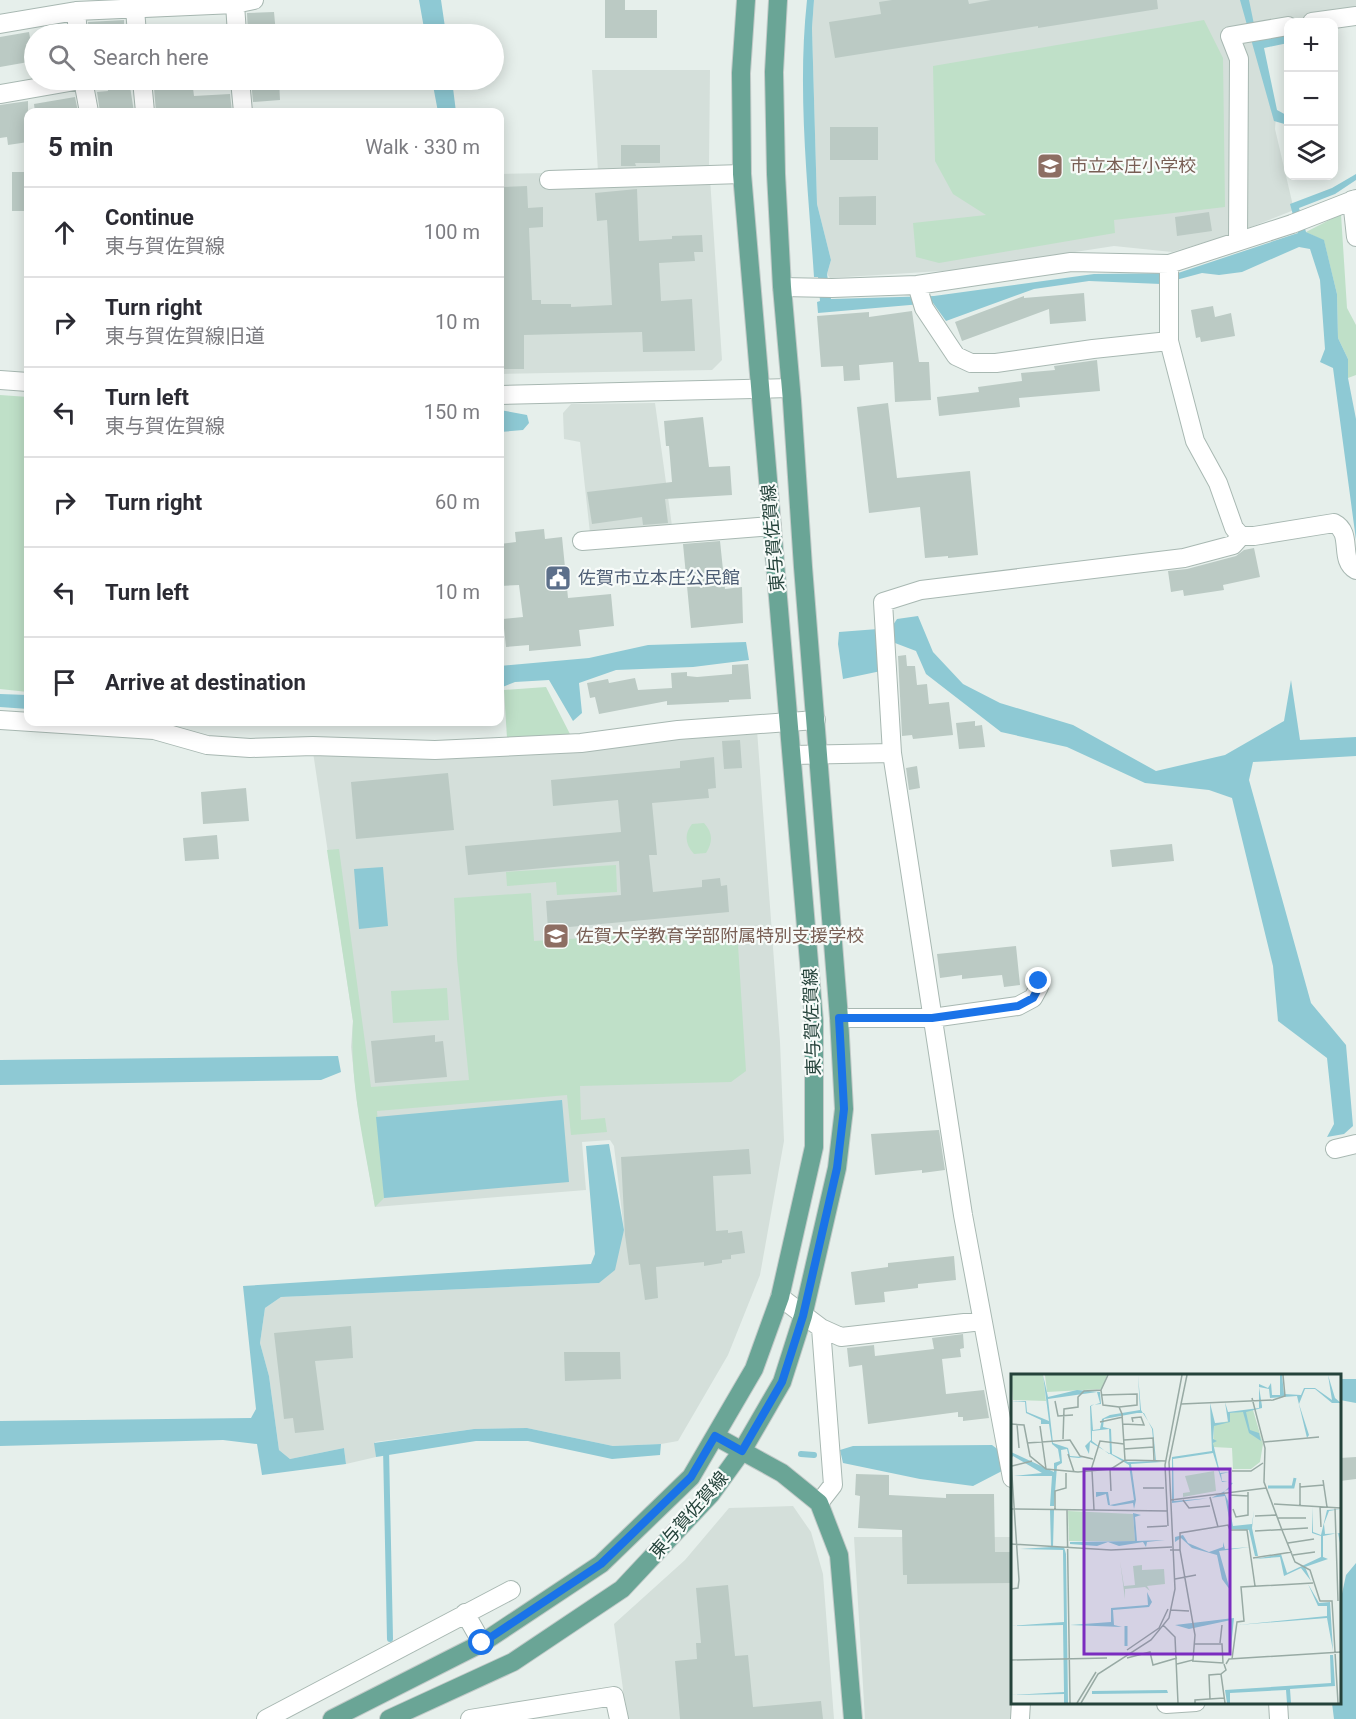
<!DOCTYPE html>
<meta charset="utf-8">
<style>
:root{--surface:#fff;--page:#f2f2f3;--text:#2b2b33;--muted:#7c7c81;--line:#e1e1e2}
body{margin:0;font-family:Roboto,"Noto Sans JP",sans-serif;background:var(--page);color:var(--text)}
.controls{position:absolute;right:18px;top:18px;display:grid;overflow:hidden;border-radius:12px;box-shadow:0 3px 15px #0003}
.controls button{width:54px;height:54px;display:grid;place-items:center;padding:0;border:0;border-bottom:2px solid var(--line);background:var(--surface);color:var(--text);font:30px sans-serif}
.stop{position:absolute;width:18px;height:18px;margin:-14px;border:4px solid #1a73e8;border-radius:50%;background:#fff}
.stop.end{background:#1a73e8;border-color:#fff;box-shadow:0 2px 6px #0008}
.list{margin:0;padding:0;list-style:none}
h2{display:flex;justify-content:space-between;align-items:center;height:78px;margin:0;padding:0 24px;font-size:26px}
h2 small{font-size:20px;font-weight:400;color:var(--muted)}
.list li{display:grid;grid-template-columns:39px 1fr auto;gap:18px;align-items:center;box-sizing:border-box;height:90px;padding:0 24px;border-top:2px solid var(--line)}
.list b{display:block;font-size:22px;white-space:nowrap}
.list p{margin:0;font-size:20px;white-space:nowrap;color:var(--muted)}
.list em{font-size:20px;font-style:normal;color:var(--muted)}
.icon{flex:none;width:33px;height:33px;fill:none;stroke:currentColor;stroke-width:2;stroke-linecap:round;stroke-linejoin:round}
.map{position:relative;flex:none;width:1356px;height:1719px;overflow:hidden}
.search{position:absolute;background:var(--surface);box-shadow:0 3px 15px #0003;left:24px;top:24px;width:480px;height:66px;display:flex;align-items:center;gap:15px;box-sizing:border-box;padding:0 21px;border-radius:33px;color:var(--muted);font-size:22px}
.panel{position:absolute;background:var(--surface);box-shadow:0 3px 15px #0003;left:24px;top:108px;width:480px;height:618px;border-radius:12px}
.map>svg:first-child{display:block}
.built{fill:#d4dfda}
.green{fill:#bfe0c8}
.water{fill:#8ec9d4}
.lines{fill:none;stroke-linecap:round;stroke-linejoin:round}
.stream{stroke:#8ec9d4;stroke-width:6}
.building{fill:#bbcac4}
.minor-casing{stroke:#a8b8b2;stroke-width:20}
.major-casing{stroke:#c2cac8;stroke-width:20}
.minor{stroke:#fff;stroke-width:18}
.major{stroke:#6aa596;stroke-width:18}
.route{stroke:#1a73e8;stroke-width:8}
.labels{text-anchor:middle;stroke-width:4.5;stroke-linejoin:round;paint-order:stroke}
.education-label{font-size:18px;fill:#785e54;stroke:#f7fbf9;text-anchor:start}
.street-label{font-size:18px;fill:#24423a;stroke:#f7fbf9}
.service-label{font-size:18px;fill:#4e5e75;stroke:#f7fbf9;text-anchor:start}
.inset-river{fill:none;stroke:#8ec9d4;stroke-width:3}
.inset-road{fill:none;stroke:#98aaa4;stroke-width:1.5}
.view{fill:#7b2cbf;fill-opacity:0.15;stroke:#7b2cbf;stroke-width:3}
.inset-edge{fill:none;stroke:#24423a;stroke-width:3}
</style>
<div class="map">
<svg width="1356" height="1719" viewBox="0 0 1356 1719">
<rect width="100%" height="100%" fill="#e6efeb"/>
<path class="built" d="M814 0H1356V21L1288 22 1255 37 1276 115 1275 129 1294 210 1236 233 1172 252 1114 246 958 270 830 278 827 274 831 260 817 204 812 28Z
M592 70H710L709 163 722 360 712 370 500 374V174L598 172Z
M655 403 672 526 590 533 580 442 564 439 563 413 571 404Z
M757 730 780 1042 784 1141 760 1275 728 1355 678 1441 661 1444 613 1446 527 1428 474 1429 375 1442 376 1457 346 1464 344 1448 290 1459 279 1450 269 1376 260 1343 265 1308 281 1297 599 1283 624 1230 614 1146 610 1140 582 1142 586 1190 375 1207 357 1102 351 1047 353 1021 313 752Z
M793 1506 811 1532 823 1574 834 1719H625L621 1701 623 1689 614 1624 685 1560 729 1508Z
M854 1537H1012L1014 1719H865Z"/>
<path class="green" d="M1204 20 1223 58 1225 207 1114 220 1115 233 939 263 916 257 913 223 986 215 953 194 935 161 933 66Z
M1341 214 1347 308 1356 325V375L1348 378V359L1338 338 1337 294 1324 241 1306 232Z
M0 395 28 397V692L0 689Z
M546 687 571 736 507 738 504 690Z
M704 823C713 833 713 842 706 853L694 854C685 844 684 834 692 824Z
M339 849 371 1087 469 1080 457 959 454 898 531 893 534 941 737 929 746 1071 731 1082 580 1086 581 1120 605 1118 607 1132 571 1135 567 1095 377 1111 384 1198 375 1207C365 1146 349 1083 353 1021L327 850Z
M616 865 617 892 557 895 556 882 507 886 506 872Z
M447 988 449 1020 393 1023 391 991Z"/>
<path class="water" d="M419 0H441L446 34H425Z
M807 0H814L812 28 817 204 831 260 827 274 831 299 934 296 1094 274 1178 273 1298 233 1290 204 1332 188 1356 174V180L1335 194 1299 208 1306 232 1324 240 1337 294 1338 338 1348 359V378L1356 419V540L1333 368 1320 362 1325 349 1320 280 1310 249 1299 247 1242 272 1219 275 1202 273 1161 284 1089 281 1034 289 946 321 933 303 818 313 817 302 820 301 818 277H814C808 185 797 92 807 0Z
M1240 0H1249L1257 39 1288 34V43L1264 48 1277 110 1288 116V125L1274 121Z
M432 80H452L456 112H438Z
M500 410 527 415 529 423 523 430 500 432Z
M918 616 933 652 963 684 1000 703 1073 725 1156 771 1225 755 1284 721 1291 680 1300 740 1356 737V756L1253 762 1249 780 1311 1003 1346 1045 1353 1126 1344 1134 1327 1137 1334 1124 1327 1058 1278 1021 1273 966 1232 798 1209 790 1145 783 1067 747 1001 732 926 674 916 651 895 643 879 648 881 671 843 679 838 644 839 632 891 628 897 619Z
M746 642 749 660 693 667 616 670 579 683 582 713 573 721 549 680 515 682 500 688V666L589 658 648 645Z
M0 694 28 695V709L0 707Z
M383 867 388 926 359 929 354 869Z
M338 1056 341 1072 321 1080 0 1085V1060Z
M562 1100 569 1182 384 1198 376 1117Z
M609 1144 624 1230 615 1270 599 1283 281 1297 265 1308 260 1343 269 1376 279 1450 290 1459 344 1448 346 1464 262 1475 257 1444 223 1440 0 1446V1421L251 1418 256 1409 243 1286 591 1264 595 1254 586 1146Z
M1340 1379H1356V1403L1340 1400Z
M527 1428 613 1446 661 1444 660 1455 612 1459 528 1441H476L376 1457 374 1443 474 1429Z
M992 1445 1000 1451 1002 1471 973 1486 920 1479 843 1463 840 1450 853 1446Z
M1356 1563V1719H1334L1332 1703 1340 1702V1603L1346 1575Z"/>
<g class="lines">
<path class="stream" d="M386 1448 390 1639
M801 1454 814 1455"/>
</g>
<path class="building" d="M605 0H625V10H657V38H605Z
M892 0H968L969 4 991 0H1157L1158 9 1038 28V26L835 58 829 22 881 14 879 2Z
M274 12 276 34H248L247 13Z
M124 20V32L89 34 88 22Z
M29 32 34 61 0 67V37Z
M107 80H129L134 112H100L97 92 108 91Z
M160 80H192L194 96 230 94 232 112H156L154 88 161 87Z
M251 80H279L280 100 253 102Z
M75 97 78 112H35L34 104Z
M28 101V142L8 145 7 137 0 138V105Z
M830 127H878V160H830Z
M621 145H660V163H635L636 166H621Z
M12 172H28V211H12Z
M527 186 528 208 543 207V227L529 228 532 300H541V304H571V307L612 305 607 220 597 221 595 193 637 189 639 241 672 239V236L702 235 703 252H694L695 261 659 263 661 301 692 299 695 351 643 352 642 332 524 335V369H503V334H500V187Z
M876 196V225H839V197Z
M1209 212 1212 231 1177 236 1175 217Z
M1084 293 1086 321 1050 324 1049 309 962 341 955 322 1024 296V298Z
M1213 306 1215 317 1231 313 1235 336 1201 342 1200 337 1196 338 1191 310Z
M912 311 919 362H929L931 400 895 402 893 362 859 365 860 380 844 381 843 366 821 367 817 316 869 312V317Z
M1097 360 1100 391 1019 398 1020 407 939 416 937 397 979 392 978 387 1022 381 1021 373 1055 370 1054 366Z
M888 403 897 478 970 471 978 555 948 558V556L925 558 920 507 869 513 857 407Z
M703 417 709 467 730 466 732 495 665 499 668 523 643 525 642 517 592 524 587 492 672 482 669 446H666L664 421Z
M544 529 545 539 562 537 568 598 611 594 614 626 579 630 581 646 529 651V645L506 647 503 619 523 617 519 585 500 586V544L516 542 515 532Z
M720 541 725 589 742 587 743 623 691 628 683 544Z
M1254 548 1260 577 1223 585 1224 590 1184 596 1183 590 1171 592 1168 571 1187 569 1236 556 1244 550Z
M906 655 907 666H915L917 685 927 684 929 704 949 702 953 735 913 739 912 735 902 736 898 656Z
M748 664 751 699 729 700V702L667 705V701L599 714 595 697 590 698 587 683 608 679 609 683 635 678 638 690 672 688 671 673 687 672V676L697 677 732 674V665Z
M975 721V726L982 725 985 747 959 749 956 723Z
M740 740 742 768 724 769 722 741Z
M714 757 716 788 708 789 709 798 652 803 657 855H649L653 892 702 887V880L720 878 721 886 727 885 729 912 548 929 546 901 621 895 619 861 468 875 465 846 621 832 618 800 553 806 551 780 680 768V761Z
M917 766 920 788 909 790 906 768Z
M448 773 454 830 356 839 351 782Z
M246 788 249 821 203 824 201 792Z
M217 835 219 859 185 861 183 838Z
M1172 844 1174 861 1112 867 1110 850Z
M1016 946 1020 985 1004 987 1002 975 962 979V975L940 978 937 954Z
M435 1035V1042L443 1041 447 1077 375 1083 371 1041Z
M939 1130 945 1170 922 1173V1170L875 1175 871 1134Z
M749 1149 751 1174 713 1176 716 1231 728 1230V1233L742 1231 745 1253 731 1255V1259L722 1260V1263L704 1266V1262L656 1267 658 1298 645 1300 640 1264 629 1265 625 1235 621 1157Z
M954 1256 956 1280 918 1284V1288L884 1292 885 1302 855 1305 851 1272 888 1267V1263Z
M351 1326 353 1358 315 1361 324 1430 295 1433 293 1418 284 1419 274 1333Z
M963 1334 964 1348 960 1349 961 1357 942 1359 946 1394 984 1390 989 1418 963 1421V1417H958V1412L868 1424 862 1365 849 1367 847 1348 874 1345 875 1356 934 1349 932 1338Z
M564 1352H620L621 1379 565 1381Z
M1356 1457V1479L1340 1481V1458Z
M856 1474 889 1475V1495L946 1498V1494H994L995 1552H1012V1583L907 1584V1575H903L902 1530 858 1528 860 1496 855 1495Z
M728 1585 735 1656 748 1655 753 1707 821 1701 823 1719H680L675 1661 697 1659 696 1643H701L696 1588Z"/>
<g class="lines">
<defs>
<path id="minor" d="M235 4 237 34
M135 9 137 34
M76 11 78 34
M1312 22 1356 16
M0 24 76 11 235 4 254 0
M83 80 89 112
M142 80 145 112
M240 80 243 112
M1 94 81 80
M549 180 742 174
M1352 200 1356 237
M1238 241 1239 59 1230 36 1288 26
M1169 264V341L1195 441 1218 483 1234 528 1241 536H1254L1334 523C1354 533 1338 560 1356 570
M917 285 924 308 956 356 971 363H996L1093 349 1169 341
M782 287 832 288 917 285 1071 262 1169 264 1292 224 1356 199
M0 380 28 382
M500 395 790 388
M582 541 772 526
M0 720 154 730 207 745 250 748 313 746 435 750 581 743 678 730 816 720
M892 753 883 602 921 590 1184 558 1233 545 1241 536
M793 755 892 753 963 1215 1012 1478
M839 1018H932L1018 1006 1033 998 1039 987V981
M1335 1149 1356 1144
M780 1297 821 1328 841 1337 982 1321
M819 1503 833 1485 821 1328
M465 1613 482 1643
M1278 1702 1279 1719
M1166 1704 1196 1702
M266 1719 511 1590
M470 1719 614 1696 619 1719
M1020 1719 1021 1702"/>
<path id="major" d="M715 1436 782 1473 819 1503 839 1555 853 1719
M332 1719 482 1643 601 1564 691 1477 754 1369 780 1297 814 1147V1021L742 174 741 73 746 0
M389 1719 513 1662 622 1589 711 1494 742 1451 782 1382 803 1316 837 1168 844 1109 839 1018 803 567 792 401 782 287 776 174 774 72 778 0"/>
</defs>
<use href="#minor" class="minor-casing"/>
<use href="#major" class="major-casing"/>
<use href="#minor" class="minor"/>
<use href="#major" class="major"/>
</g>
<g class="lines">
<path class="route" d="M482 1643 601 1564 691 1477 715 1436 742 1451 782 1382 803 1316 837 1168 844 1109 839 1018H932L1018 1006 1033 998 1039 987V981"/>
</g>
<defs>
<symbol id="school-square" viewBox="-11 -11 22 22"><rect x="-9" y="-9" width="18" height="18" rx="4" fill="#8d6e63" stroke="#f7fbf9"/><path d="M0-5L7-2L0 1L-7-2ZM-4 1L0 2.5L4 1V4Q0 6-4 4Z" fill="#fff"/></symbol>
<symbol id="civic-square" viewBox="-11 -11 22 22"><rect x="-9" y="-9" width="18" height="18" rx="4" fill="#5c6f8a" stroke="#f7fbf9"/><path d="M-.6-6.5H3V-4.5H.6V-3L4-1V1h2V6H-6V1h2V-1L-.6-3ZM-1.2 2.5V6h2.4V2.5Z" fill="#fff"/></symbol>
</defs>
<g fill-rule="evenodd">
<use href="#school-square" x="1035" y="151" width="30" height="30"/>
<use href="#civic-square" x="543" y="563" width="30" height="30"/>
<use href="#school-square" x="541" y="921" width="30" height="30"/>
</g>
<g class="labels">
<g class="education-label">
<text x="1070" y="172">市立本庄小学校</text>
<text x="576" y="942">佐賀大学教育学部附属特別支援学校</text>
</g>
<g class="street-label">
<text transform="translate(773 538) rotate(-95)" y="6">東与賀佐賀線</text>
<text transform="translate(812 1022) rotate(-92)" y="6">東与賀佐賀線</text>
<text transform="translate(689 1515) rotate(-49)" y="6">東与賀佐賀線</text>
</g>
<g class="service-label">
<text x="578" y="584">佐賀市立本庄公民館</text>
</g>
</g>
<g transform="translate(1011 1374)">
<rect width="330" height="330" fill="#e6efeb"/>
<path d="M0 1H32L35 27 2 26ZM34 1H96L91 15 36 18ZM242 36 252 70 249 88 240 95H222L221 74 202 73 203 50 218 47V39ZM203 97 205 117 172 123V119L179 118 174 102ZM57 137 122 140 124 167H58ZM109 187 113 212 124 211 122 192 131 191V196L153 195 154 210 136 212 139 217 134 213 114 215V225Z" fill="#bfe0c8"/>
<path d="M32 1 37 23 66 16 89 18 90 30 80 31 82 56 89 55 91 45 99 41 129 36 127 1 130 36 142 55 145 87 151 88 120 90 125 126 123 135 122 129 103 132 97 131 95 120 85 123V118H97L99 131 123 126 118 91 79 68 78 80 74 72 80 66 79 32 89 29 86 18 37 25 42 69 57 74 59 82 72 83 68 84 69 91 68 84 58 83 56 75 50 76 51 89 46 92 43 132H39L41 102H3L31 99 2 82 0 85V78L43 98V89L49 87 47 75 41 70 38 50H30V46L15 39 14 28H0L15 27 16 38 38 47ZM126 39H133L141 55 144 87 117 88 101 80 100 55 92 53 93 45ZM98 55 99 79 98 80 81 67V57ZM269 1H271L273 20 290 21 293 14H304L321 26 317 1 324 24 330 29H321L304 15H294L288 30 298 61 296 64 286 22 259 24 258 15 248 13 251 32V34L235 38 239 56 248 59 250 67 238 59 232 38 219 39V48L203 52 202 65 206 67 202 69 209 99 219 98 210 100 211 107 222 109 213 118 217 127 222 152 241 150 243 136 241 154 247 182H244L238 156 220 155 214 122 161 129V83L201 77 199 29 204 49 217 48 214 28 217 38 248 34V10L257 14 260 9 261 21H269ZM202 79 211 108H220V114L200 124 163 127 162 85ZM301 133 302 158 310 161 316 136 330 135 318 137 313 150 314 160 330 159V174L327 159 312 162V183L317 185 294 193 300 207 290 194 273 202 269 183 244 185 270 180 276 199 310 183V162L301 159ZM39 136H43L42 173H53L55 180 57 329H53V320L0 321 53 318 52 251 0 252 53 248 52 176 9 175 40 173ZM122 139 130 141 124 143 126 167 154 166 136 168 135 173 132 168 108 172 97 168 86 172 59 170V168L124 167ZM172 161 177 169 198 178 212 173V168L214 175 239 173 208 177 219 216 211 205 206 181 181 174 170 164 164 168V163ZM297 210 308 229 319 228 322 277 316 244 227 251 316 242V232H307ZM136 218 141 228 138 233 102 236 103 251 111 253 59 251 100 248V234L137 231ZM223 244 219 284 220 246 178 255 164 251ZM319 281H322L324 312 279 315 280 329H276L275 316 219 319V329H216L214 316 320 309ZM156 316 157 319 81 320V317Z" fill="#8ec9d4" fill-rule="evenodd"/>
<path class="inset-river" d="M257 113H282L284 104M115 252V272"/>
<path class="inset-road" d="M97 1 90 16 92 31 108 33 111 40 114 86M90 21 126 20V31L108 33M241 24 254 74 253 108 271 156 284 188 299 196 309 227H321L327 329M44 27 47 42 62 41M170 30 262 26 274 22 272 1M89 48 112 43M0 50 13 51 19 82 35 95 67 98 100 95 114 86 155 87M6 50 8 74M112 50 133 51 130 43 121 44 122 48M29 52 35 95M52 65 53 35 67 33V23L73 17 90 16M113 66 142 64 143 86M253 68 308 63M16 69 59 66 69 82 82 85M113 75 143 73M57 80 63 98M0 87 8 206 7 214 0 215M1 92 21 87M99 95 100 117M80 96 89 67 113 70M81 96 83 136M221 97H240L252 89M312 106 316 133M289 113 313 111M132 114H153M219 117V121L237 122M199 123 207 153M160 126 255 114M172 126 178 134 199 132M263 130 330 134M289 131V109M309 133 310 153M324 134 327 227M0 135 157 137M44 135V117L55 114V99M56 135 59 329M222 135 225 143 237 141V118M244 142 266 141M267 144H295M157 152 154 91 171 1M136 153 156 152M244 157 297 154M277 169 303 165M0 170 100 176 161 173M159 176H169L184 261 182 286 166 290M169 176V159L217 151 219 156H236L244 212M282 181 304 178M242 184 281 178M164 205 185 201M159 236 178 237M152 251 164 263 167 329M209 269 211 251M116 276 148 254 157 235M116 284 139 278 142 291 166 284M221 285 226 248 233 247 230 213 302 209M0 286 96 284M181 287 212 289 211 270H184M213 290 215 296 210 300 214 329M215 290 218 285 330 278M199 325 198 301 210 300M66 329 85 298M70 329 87 300 140 266 158 244 164 215 158 88 176 1M184 329V326L213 324"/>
<path class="view" d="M73 95H219V280H73Z"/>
<rect width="330" height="330" class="inset-edge"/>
</g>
</svg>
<div class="controls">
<button>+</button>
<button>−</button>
<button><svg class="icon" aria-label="layers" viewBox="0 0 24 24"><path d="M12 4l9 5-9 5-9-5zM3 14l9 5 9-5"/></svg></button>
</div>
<div class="stop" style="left:482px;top:1643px"></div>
<div class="stop end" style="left:1039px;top:981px"></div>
<div class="search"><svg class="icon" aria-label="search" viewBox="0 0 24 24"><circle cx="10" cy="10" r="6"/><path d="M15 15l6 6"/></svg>Search here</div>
<section class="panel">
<h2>5 min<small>Walk · 330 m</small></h2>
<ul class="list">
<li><svg class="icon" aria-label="ahead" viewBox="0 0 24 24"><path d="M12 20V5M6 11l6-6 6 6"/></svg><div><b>Continue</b><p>東与賀佐賀線</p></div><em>100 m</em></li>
<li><svg class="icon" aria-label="right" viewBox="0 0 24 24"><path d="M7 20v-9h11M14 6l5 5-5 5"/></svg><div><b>Turn right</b><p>東与賀佐賀線旧道</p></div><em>10 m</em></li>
<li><svg class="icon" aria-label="left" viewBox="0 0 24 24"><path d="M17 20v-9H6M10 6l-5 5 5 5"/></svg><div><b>Turn left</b><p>東与賀佐賀線</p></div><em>150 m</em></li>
<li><svg class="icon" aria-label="right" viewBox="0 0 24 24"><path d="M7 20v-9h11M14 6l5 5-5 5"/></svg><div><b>Turn right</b></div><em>60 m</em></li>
<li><svg class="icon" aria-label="left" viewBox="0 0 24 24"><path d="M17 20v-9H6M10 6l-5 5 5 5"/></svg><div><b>Turn left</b></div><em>10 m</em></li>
<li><svg class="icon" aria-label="arrive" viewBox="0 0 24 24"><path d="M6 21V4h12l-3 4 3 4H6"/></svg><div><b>Arrive at destination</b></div></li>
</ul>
</section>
</div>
